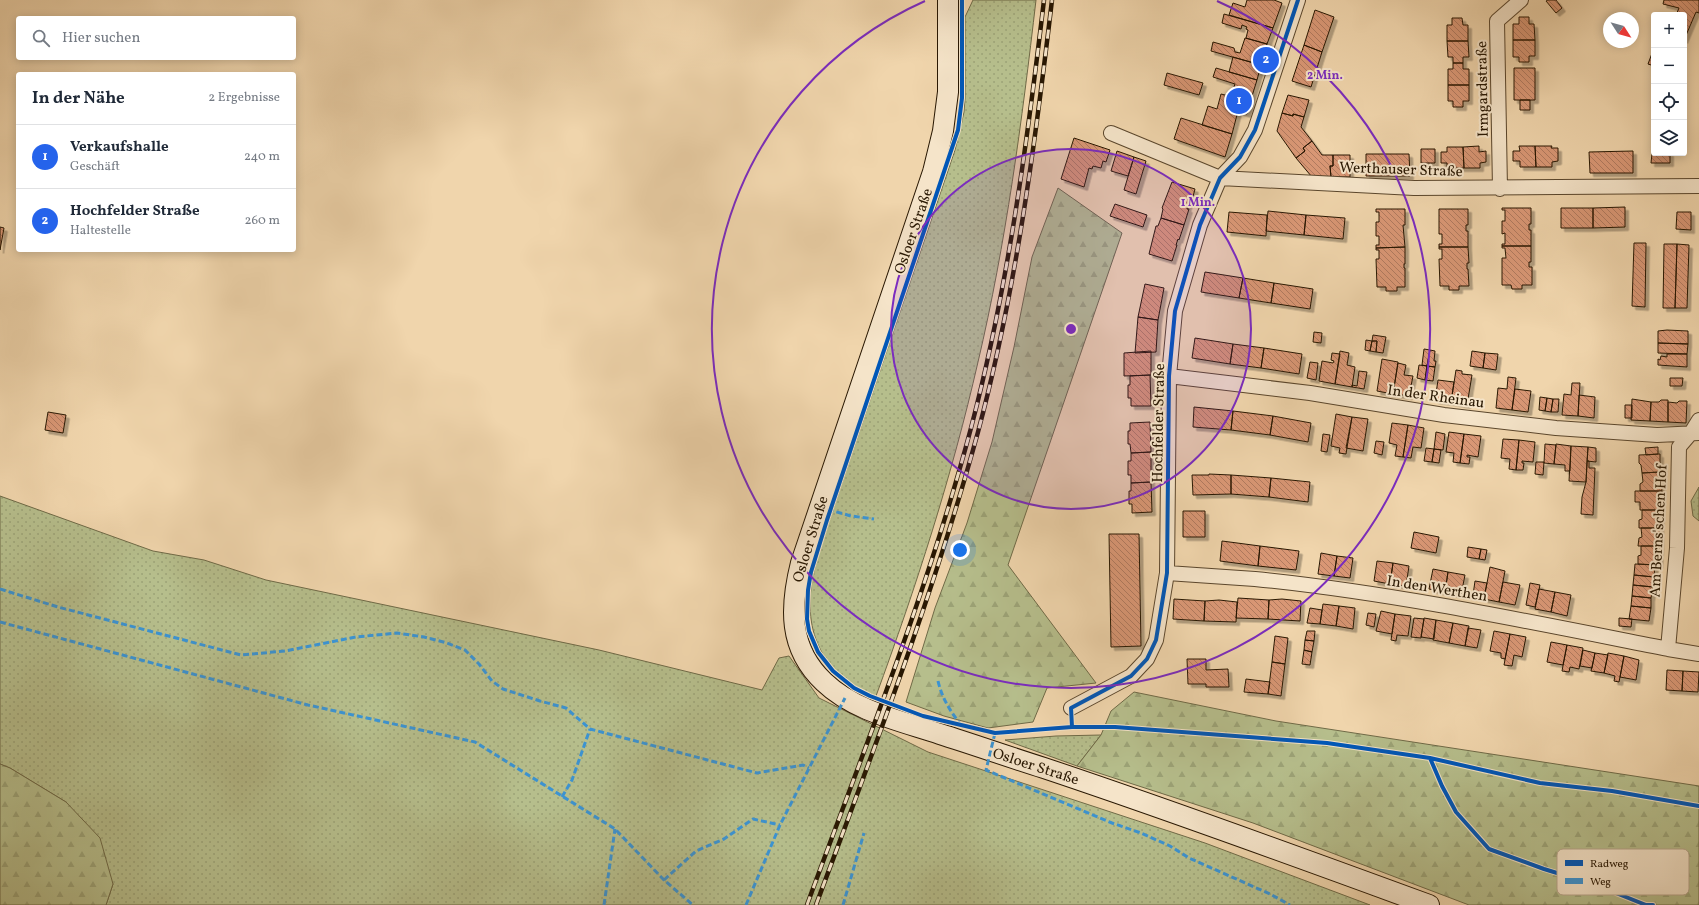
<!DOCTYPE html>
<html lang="de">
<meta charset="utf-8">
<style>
:root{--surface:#fff;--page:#f2f2f3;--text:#1f2937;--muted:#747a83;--line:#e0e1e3;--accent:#2563eb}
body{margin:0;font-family:Vollkorn,serif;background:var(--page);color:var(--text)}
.controls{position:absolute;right:12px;top:12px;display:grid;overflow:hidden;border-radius:4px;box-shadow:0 2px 10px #0003}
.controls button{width:36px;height:36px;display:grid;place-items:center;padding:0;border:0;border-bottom:1px solid var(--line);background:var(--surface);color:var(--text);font:20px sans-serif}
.compass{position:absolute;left:1603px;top:12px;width:36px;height:36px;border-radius:50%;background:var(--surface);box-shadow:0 2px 10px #0003;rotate:126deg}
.you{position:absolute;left:960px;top:550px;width:14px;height:14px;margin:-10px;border:3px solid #fff;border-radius:50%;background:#1a73e8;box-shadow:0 0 0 6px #1a73e833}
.badge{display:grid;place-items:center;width:26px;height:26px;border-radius:50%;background:var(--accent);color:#fff;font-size:13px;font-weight:700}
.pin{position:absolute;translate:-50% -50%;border:2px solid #fff;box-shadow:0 1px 4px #0006}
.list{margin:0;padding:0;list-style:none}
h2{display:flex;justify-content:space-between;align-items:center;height:52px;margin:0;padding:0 16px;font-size:17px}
h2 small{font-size:13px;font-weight:400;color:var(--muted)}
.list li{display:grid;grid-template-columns:26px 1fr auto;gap:12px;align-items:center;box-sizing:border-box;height:64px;padding:0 16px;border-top:1px solid var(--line)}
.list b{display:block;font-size:15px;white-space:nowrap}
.list p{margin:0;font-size:13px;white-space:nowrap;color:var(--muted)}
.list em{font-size:13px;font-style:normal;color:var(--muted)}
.icon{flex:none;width:22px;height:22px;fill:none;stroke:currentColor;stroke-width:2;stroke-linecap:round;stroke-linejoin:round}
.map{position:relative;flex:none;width:1699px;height:905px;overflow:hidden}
.search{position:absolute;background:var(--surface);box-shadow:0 2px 10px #0003;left:16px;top:16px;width:280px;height:44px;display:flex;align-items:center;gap:10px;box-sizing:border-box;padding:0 14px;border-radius:4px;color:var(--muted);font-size:15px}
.panel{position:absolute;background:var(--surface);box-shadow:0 2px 10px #0003;left:16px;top:72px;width:280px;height:180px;border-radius:4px}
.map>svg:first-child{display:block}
.green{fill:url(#green-dots);stroke:#6f6a47}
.forest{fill:url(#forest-firs);stroke:#6f6a47}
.building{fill:url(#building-back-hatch);stroke:#281702;filter:url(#shadow)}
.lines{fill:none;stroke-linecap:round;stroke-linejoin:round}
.minor-casing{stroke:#5a462c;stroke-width:16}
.secondary-casing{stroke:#281702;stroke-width:22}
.minor{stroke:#f5e4c9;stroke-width:14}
.secondary{stroke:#f5e4c9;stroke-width:20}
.rail-casing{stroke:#281702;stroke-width:4.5}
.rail{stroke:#f5e4c9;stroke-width:3;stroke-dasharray:9;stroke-linecap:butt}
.quiet{stroke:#3c93d1;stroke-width:3;stroke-dasharray:6 3;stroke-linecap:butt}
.cycleway-casing{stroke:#f5e4c9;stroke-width:6}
.cycleway{stroke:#0057b8;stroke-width:4}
.ring{fill:none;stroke:#7b2cbf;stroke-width:2}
.labels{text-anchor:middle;stroke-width:4;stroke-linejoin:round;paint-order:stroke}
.street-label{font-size:15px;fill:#281702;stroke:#f5e4c9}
.key{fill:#f5e4c9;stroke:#b8a68d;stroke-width:1}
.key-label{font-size:11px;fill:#281702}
.centre{fill:#7b2cbf;stroke:#f5e4c9;stroke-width:2}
.ring-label{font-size:12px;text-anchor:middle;font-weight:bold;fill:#7b2cbf;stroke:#f5e4c9;stroke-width:4;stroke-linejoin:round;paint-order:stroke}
</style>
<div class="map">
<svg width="1699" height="905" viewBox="0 0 1699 905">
<defs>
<pattern id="green-dots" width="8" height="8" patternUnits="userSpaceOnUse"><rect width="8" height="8" fill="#b6be8c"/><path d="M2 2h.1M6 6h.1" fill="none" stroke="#9ca377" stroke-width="1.8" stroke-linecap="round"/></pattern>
<pattern id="forest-firs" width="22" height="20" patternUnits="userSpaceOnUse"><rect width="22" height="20" fill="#b6be8c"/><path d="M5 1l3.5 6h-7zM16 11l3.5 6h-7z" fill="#9ca377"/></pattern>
<pattern id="building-back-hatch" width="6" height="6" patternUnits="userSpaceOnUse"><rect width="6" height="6" fill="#d99775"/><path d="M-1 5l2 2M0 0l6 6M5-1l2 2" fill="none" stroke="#b07a5e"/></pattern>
<filter id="shadow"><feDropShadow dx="3.5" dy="3.5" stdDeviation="0" flood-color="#0004"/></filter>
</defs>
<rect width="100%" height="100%" fill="#f0d5ac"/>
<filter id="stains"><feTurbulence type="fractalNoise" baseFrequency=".005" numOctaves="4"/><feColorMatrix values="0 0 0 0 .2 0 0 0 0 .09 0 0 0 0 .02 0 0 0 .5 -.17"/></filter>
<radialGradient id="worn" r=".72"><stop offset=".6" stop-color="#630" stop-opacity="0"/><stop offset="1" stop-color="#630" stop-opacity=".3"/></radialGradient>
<path class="green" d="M973 0H1036C1022 121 1006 243 978 362 952 476 916 587 876 696 820 675 801 628 814 571 818 554 824 538 829 521L955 150 964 112 965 98V17Z
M1699 487V521L1693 516 1691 501Z
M0 496 153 551 204 560 266 580 599 650 762 690 779 658 789 656 819 698 928 752 1205 843 1370 905H106L113 884 66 802 10 768 0 764Z
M1101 735 1077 766 1005 740 1056 736Z"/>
<path class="forest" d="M1058 188 1122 233 1008 565 1096 683 1047 688 1033 722 988 728 944 716 906 702 935 608 967 523 992 442 1014 347 1032 257Z
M1134 692 1276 721 1699 786V905H1469L1253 823 1077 766 1101 735 1111 711Z
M0 764 10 768 66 802 100 838 113 884 106 905H0Z"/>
<path class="building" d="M1247 0H1274L1282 3 1273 28 1229 15 1233 3 1245 7Z
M1548 0H1556L1562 8 1556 13 1546 1Z
M1664 0H1699V13L1696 12 1684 40V15H1676L1679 8 1663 4Z
M1315 10 1334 17 1322 52 1304 45Z
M1224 14 1273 28 1267 44 1246 38 1248 30 1246 29 1247 27 1242 25 1241 29 1222 23Z
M1519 17H1529V24H1534L1535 40H1513V24H1519Z
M1452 18H1462L1463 25H1468V41H1447V25H1452Z
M1245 38 1267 44 1261 65 1211 51 1213 42 1234 48 1235 52 1240 53Z
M1513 40H1535V56H1529V62H1519V57H1513Z
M1447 41H1468L1469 57H1463V63H1453V57H1448Z
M1304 45 1322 52 1311 87 1292 81Z
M1654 48V66L1648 64Z
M1233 57 1261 65 1257 80 1229 72Z
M1453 63H1463V69H1469V85H1448V69H1453Z
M1216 68 1257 80 1252 96 1233 90 1235 84 1213 77Z
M1514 68H1535V100H1514Z
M1167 73 1203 83 1199 95 1164 85Z
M1448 85H1469V101H1463V107H1453V101H1448Z
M1231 90 1252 96 1247 114 1238 111 1232 134 1202 125 1208 106 1217 109 1221 94 1229 96Z
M1288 95 1309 100 1304 117 1293 114V116L1282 113Z
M1520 100H1530V110H1520Z
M1282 113 1293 116V114L1304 117 1301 127 1312 141 1303 148 1305 151 1296 158 1277 131Z
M1181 118 1232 134 1225 157 1174 139Z
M1074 138 1110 150 1106 162 1103 161 1101 168 1093 166 1092 169 1089 168 1084 187 1061 179Z
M1312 141 1322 155H1333V166H1330L1331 177H1312L1296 158 1305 151 1303 148Z
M1653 144 1654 153H1670V163H1651Z
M1479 146V152L1486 151V162L1480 163V168H1464L1463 147Z
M1519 146H1535L1536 167H1520V161H1513V151H1520Z
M1535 146H1552L1551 148H1558V161L1552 162V167H1536Z
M1447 147H1463L1464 168H1447V163H1441V152H1447Z
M1421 149H1435V163H1421Z
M1117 151 1134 157 1128 176 1111 171Z
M1633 151V173H1590L1589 152Z
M1366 154H1409L1410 176H1366Z
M1333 155H1350V177H1331L1330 166H1333Z
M1134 157 1146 161 1136 194 1124 190Z
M1172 182 1195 189 1191 204 1189 203 1187 209H1189L1184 225 1161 218 1163 209 1162 208Z
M1115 204 1147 215 1143 227 1110 216Z
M1625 207V227L1593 228V208Z
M1502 208H1531V224H1529V230H1531V246H1502V244H1505V233L1502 234V221H1505V210H1502Z
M1561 208H1593V228H1561Z
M1376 209H1405V225H1403L1405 247 1376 248V245H1379V236H1376V222H1379V212H1376Z
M1439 209H1468V225H1466V231H1468V247H1439V244H1442V234H1439Z
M1268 211 1306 215 1304 235 1266 231Z
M1229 212 1267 215 1266 236 1227 232Z
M1677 212H1691V230L1676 229Z
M1306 215 1345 218 1343 239 1304 235Z
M1161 218 1184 225 1179 240 1178 239 1176 245H1177L1172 261 1149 254 1156 226H1158Z
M0 227 4 228 0 250Z
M1634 243H1646L1645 307 1632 306Z
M1664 244H1677L1675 308H1663Z
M1677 244 1689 245 1687 308H1675Z
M1502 246H1531V262H1529V267H1532V285H1522V289H1512L1511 285H1502V258H1506L1505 248H1502Z
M1405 247V264H1404V268H1405V287H1397V291H1386V287H1377L1376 259H1379V250H1376V248Z
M1439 247H1468L1469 263H1467V269H1468L1469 286H1459V290H1449V286H1440L1439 259H1442V249H1439Z
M1205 272 1243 278 1239 298 1201 292Z
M1243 278 1274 283 1271 303 1239 298Z
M1274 283 1313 289 1310 309 1271 303Z
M1145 284 1164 288 1158 320 1138 317Z
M1138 317 1158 320 1156 352 1135 353Z
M1667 330 1688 331V344L1658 343V331Z
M1314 332 1322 333 1321 343 1313 342Z
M1373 335 1386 337 1383 353 1376 352 1377 341H1372Z
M1195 338 1233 344 1230 364 1192 358Z
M1366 340 1372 341 1370 351 1365 350Z
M1372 341H1377L1376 352 1370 351Z
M1658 343 1688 344 1687 354 1658 353Z
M1233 344 1264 348 1261 368 1230 364Z
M1264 348 1302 354 1299 374 1261 368Z
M1424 349 1430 350 1427 366 1422 365Z
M1430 350 1435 351 1434 361H1436L1435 367 1427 366Z
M1151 351V375L1124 376V353Z
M1340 351 1349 353 1347 365 1355 367 1352 387 1335 384Z
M1472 351 1485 353 1483 368 1470 366Z
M1332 353 1340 354 1335 384 1319 381 1322 361 1333 363 1334 361 1331 360Z
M1485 353 1498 354 1496 370 1483 368Z
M1667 354H1687V367L1658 365V359L1660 360 1661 356 1667 357Z
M1382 359 1398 362 1393 394 1377 391Z
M1310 362 1318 363 1316 380 1307 378Z
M1398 363 1406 365 1404 375 1413 376 1409 396 1393 394Z
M1419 365 1427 366 1425 380 1417 378Z
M1427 366 1435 367 1433 381 1425 380Z
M1456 370 1462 371V374L1472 375 1467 405 1451 402Z
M1359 371 1367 372 1364 389 1352 387V385L1357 386Z
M1150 375 1151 406H1131V398H1128V385H1130V376Z
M1508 377 1516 378 1512 410 1496 408 1498 388 1507 389Z
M1670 378H1683L1682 386H1670Z
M1438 380 1454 382 1451 402 1435 400Z
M1572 383H1580L1578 416 1562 415 1564 394 1571 395Z
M1515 389 1531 391 1528 412 1512 410Z
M1579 395 1595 397 1594 418 1578 416Z
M1540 397 1547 398 1545 411 1539 410Z
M1547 398 1553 399 1551 412 1545 411Z
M1553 399H1559L1558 412H1551Z
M1632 399 1651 402 1650 421 1631 420Z
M1661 400H1668V422L1650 421 1651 402H1659Z
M1679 401H1687L1686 423 1668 422V402L1677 403Z
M1625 405H1632V418H1625Z
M1194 407 1233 411 1231 430 1193 427Z
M1233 411 1273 416 1270 435 1231 430Z
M48 412 66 415 63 433 45 430Z
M1336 414 1352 417 1346 454 1339 453 1340 448 1331 446Z
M1273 416 1311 423 1308 442 1270 435Z
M1352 417 1368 419 1363 451 1346 448Z
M1150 422 1151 452 1131 453 1130 444H1128V431H1130V423Z
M1392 423 1408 425 1403 457 1395 456 1397 445 1389 443Z
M1408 425 1424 428 1421 448 1413 447 1411 458 1403 457Z
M1436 432 1445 434 1443 450 1434 449Z
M1449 432 1464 434 1460 463 1453 462 1454 453 1446 452Z
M1323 434 1330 435 1327 452 1321 451Z
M1464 434 1481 436 1478 457 1467 455V457H1470L1469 464 1460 463Z
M1503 439 1519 440 1516 470 1509 469 1510 459 1501 458Z
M1519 440 1535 442 1533 462 1522 461V463H1524L1523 470H1516Z
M1376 441 1384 442 1382 455 1374 453Z
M1545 444 1556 445 1554 464 1544 463Z
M1556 444 1571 446 1570 471H1565V465L1554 464Z
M1571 446 1588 447 1586 482 1569 481Z
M1588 447 1596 448V462L1587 461Z
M1658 447V454L1646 455 1645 448Z
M1426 448 1434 449 1432 462 1424 461Z
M1434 449 1441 450 1439 463 1432 462Z
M1151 452V482L1131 483V475H1128V461H1131V453Z
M1660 454V472L1642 473 1641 465 1639 463V455Z
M1587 461H1589V468H1595L1593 515 1581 514 1582 497 1586 482Z
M1536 462H1544L1543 475 1535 474Z
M1660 472 1662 491H1640V484L1643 482 1642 473Z
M1209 474 1231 475V494L1193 495 1192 475H1209Z
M1231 475 1271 478 1269 497 1231 494Z
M1271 478 1310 482 1308 502 1269 497Z
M1151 482 1152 512 1132 513V504H1129V491H1131V483Z
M1635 491H1662L1661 510H1640V502H1635Z
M1642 510H1661L1660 528H1639V520L1642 519Z
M1183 511H1205V537H1183Z
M1641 528H1660V546H1638L1639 538 1642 537Z
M1414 532 1439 537 1436 553 1411 548Z
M1109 534H1139L1141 646 1111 647Z
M1222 541 1260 546 1258 566 1220 561Z
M1260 546 1299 551 1296 570 1258 566Z
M1641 546H1660L1659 565 1638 564V556L1641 555Z
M1468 547 1481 549 1479 559 1467 557Z
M1481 549 1487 550 1485 560 1479 559Z
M1321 553 1337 556 1334 576 1318 574Z
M1337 556 1353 558 1350 578 1334 576Z
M1377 561 1393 563 1390 584 1374 581Z
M1393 563 1409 566 1406 586 1390 584Z
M1635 564 1655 565 1654 577 1634 575Z
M1490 567 1505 571 1499 602 1484 599Z
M1433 569 1448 572 1445 592 1429 589Z
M1448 572 1465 575 1461 595 1445 592Z
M1634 575 1654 577 1653 587 1633 585Z
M1475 581 1487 583 1484 597 1473 595Z
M1503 582 1520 585 1515 605 1499 602Z
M1530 583 1540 585 1535 607 1526 605Z
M1633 585 1653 587 1651 598 1632 596Z
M1539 589 1555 592 1551 612 1535 609Z
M1555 592 1571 595 1567 616 1551 612Z
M1632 596 1651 598V608L1631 606Z
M1238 598 1269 600 1268 619 1236 618Z
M1174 599 1205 601 1204 621 1173 619Z
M1282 599 1301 601 1300 621 1268 619 1269 600Z
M1219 600 1237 602 1236 622 1204 621 1205 601Z
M1323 604 1339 606 1336 626 1320 624Z
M1339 606 1355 608 1353 629 1336 626Z
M1631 606 1651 608 1649 621 1629 619Z
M1310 608 1322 610 1320 624 1307 623Z
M1381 611 1395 614 1392 634 1376 631Z
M1368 613 1376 614 1374 627 1366 625Z
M1395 614 1411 616 1408 636 1397 635 1396 641 1391 640Z
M1414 618 1424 619 1421 638 1411 637Z
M1424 618 1436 620 1434 639 1421 637Z
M1619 618 1632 619 1631 627 1619 626Z
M1436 620 1453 623 1449 643 1433 640Z
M1453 623 1469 626 1465 646 1449 643Z
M1468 628 1481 630 1477 648 1465 646Z
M1307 631H1315L1314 641 1305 640Z
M1494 631 1510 634 1505 659 1501 658V653L1490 651Z
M1510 634 1526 637 1522 657 1514 655 1512 666 1504 665Z
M1275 636 1288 638 1285 664 1272 662Z
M1305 640 1314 641 1312 652 1304 650Z
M1551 642 1567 645 1563 665 1547 662Z
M1567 645 1583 648 1579 669 1570 667 1569 672 1562 671Z
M1304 650 1312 652 1310 665 1302 664Z
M1583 650 1595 653 1592 668 1580 666Z
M1595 653 1608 655 1604 673 1591 671Z
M1608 653 1624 656 1619 682 1614 681 1615 676 1604 673Z
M1624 656 1639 660 1636 680 1620 677Z
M1187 659H1206V670L1228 669 1229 687H1206V684H1188Z
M1272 662 1285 664 1281 696 1268 694Z
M1667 670 1683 671 1682 691 1666 690Z
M1683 671 1699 672 1698 692 1682 691Z
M1246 679 1270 682 1268 694 1244 692Z"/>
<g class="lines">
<defs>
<path id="minor" d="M1111 133 1220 178 1414 188 1699 186
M1500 189 1497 21 1521 0
M1169 376 1310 393 1444 415 1556 428 1657 435 1699 433
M1167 573C1197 575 1226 577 1255 579 1394 593 1531 622 1668 649L1699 654
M1668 649 1677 548 1679 447 1691 433 1699 420
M1071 708 1131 676 1147 659 1156 640 1167 573 1169 376 1175 311 1200 225 1220 178 1240 157 1255 130 1298 0"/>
<path id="secondary" d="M948 0V92L943 131 933 172 801 563C790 607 788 648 824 682 854 711 901 721 940 734 975 745 1009 757 1044 768 1173 811 1301 858 1429 905"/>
</defs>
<use href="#minor" class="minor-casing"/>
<use href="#secondary" class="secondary-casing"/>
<use href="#minor" class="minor"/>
<use href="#secondary" class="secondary"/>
<defs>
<path id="rail" d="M807 905C865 747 928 590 971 428 1008 287 1027 144 1044 0
M816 905C874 749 934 593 978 432 1016 290 1035 145 1052 0"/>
</defs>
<use href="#rail" class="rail-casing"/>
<use href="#rail" class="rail"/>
<path class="quiet" d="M819 507 851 516 874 519
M0 589 58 607 241 655 285 651 356 637 397 633 424 637 447 643 465 650 479 664 492 681 503 689 540 701 566 708 590 729 757 773 803 765 809 768
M0 622 308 705 475 742 615 829 664 880 693 905
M938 681C942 698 950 711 961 725
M995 733 986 770 1112 823 1141 833 1170 846 1189 858 1270 894 1290 905
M562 797 572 780 590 729
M664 880 696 851 724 839 753 819 780 825
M604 905 615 829
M746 905 780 825 845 698
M843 905 864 833"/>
<defs>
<path id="cycleway" d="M962 0V98L958 130 827 520 811 572 808 590 807 619 809 631 818 652 833 671 854 688 870 696 923 716 995 733 1072 727H1115L1327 743 1430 758 1540 783 1612 791 1699 806
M1072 727 1071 708 1131 676 1147 659 1156 640 1167 573 1169 376 1175 311 1200 225 1220 178 1240 157 1255 130 1298 0
M1430 758 1442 786 1456 812 1489 849 1544 869 1596 885 1646 905H1653"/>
</defs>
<use href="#cycleway" class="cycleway-casing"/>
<use href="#cycleway" class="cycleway"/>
</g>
<circle cx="1071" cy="329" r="180" fill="#7b2cbf" fill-opacity=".12"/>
<g class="ring">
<circle cx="1071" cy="329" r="180"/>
<path d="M1217 1A359 359 0 1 1 925 1"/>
</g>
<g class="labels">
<g class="street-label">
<text transform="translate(1482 89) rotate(-91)" y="5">Irmgardstraße</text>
<text transform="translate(1401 169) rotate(2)" y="5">Werthauser Straße</text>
<text transform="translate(913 231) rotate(-71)" y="5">Osloer Straße</text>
<text transform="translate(1436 396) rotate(8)" y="5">In der Rheinau</text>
<text transform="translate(1158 423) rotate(-89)" y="5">Hochfelder Straße</text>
<text transform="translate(1658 531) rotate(-87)" y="5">Am Berns'schen Hof</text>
<text transform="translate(810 539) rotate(-73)" y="5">Osloer Straße</text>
<text transform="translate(1437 588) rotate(9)" y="5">In den Werthen</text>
<text transform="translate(1036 766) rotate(18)" y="5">Osloer Straße</text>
</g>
</g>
<rect x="1557" y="849" width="132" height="46" rx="6" class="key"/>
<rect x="1565" y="860" width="18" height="6" fill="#0057b8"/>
<rect x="1565" y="878" width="18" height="6" fill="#3c93d1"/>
<g class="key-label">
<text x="1590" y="867">Radweg</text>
<text x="1590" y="885">Weg</text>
</g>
<circle cx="1071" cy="329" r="6" class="centre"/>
<g class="ring-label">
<text x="1325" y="79">2 Min.</text>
<text x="1198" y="206">1 Min.</text>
</g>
<rect width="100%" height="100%" filter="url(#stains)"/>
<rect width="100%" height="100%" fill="url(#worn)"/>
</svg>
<div class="controls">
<button>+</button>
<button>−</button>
<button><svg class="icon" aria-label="locate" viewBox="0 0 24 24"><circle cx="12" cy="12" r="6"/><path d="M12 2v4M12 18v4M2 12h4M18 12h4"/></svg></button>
<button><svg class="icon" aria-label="layers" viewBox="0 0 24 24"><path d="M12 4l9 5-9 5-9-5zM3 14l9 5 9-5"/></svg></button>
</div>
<svg class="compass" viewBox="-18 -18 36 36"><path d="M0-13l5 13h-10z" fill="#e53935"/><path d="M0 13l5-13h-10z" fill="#747a83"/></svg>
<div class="you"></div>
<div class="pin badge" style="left:1239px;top:101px">1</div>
<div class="pin badge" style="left:1266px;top:60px">2</div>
<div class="search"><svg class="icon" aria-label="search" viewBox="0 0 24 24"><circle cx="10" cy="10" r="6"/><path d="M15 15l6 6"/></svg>Hier suchen</div>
<section class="panel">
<h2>In der Nähe<small>2 Ergebnisse</small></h2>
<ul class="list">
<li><span class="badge">1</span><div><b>Verkaufshalle</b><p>Geschäft</p></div><em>240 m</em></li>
<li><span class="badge">2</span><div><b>Hochfelder Straße</b><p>Haltestelle</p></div><em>260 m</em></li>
</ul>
</section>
</div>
